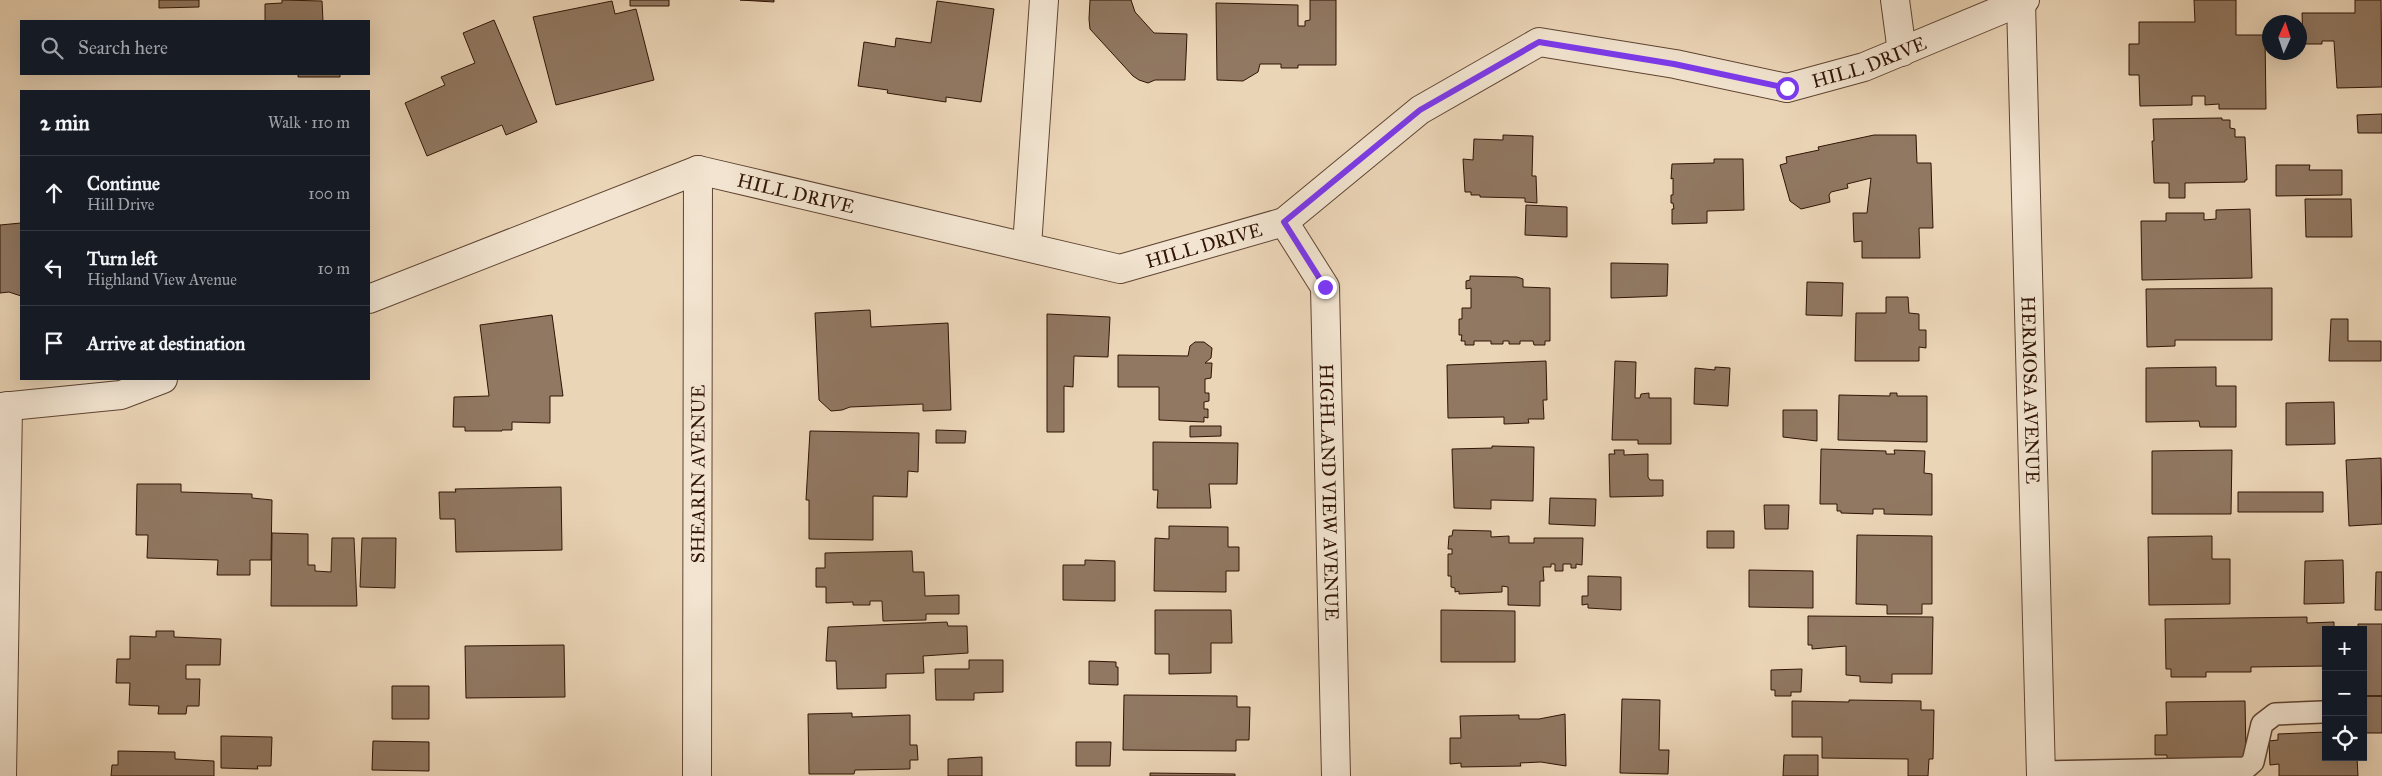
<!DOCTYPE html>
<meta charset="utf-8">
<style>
:root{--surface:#171b24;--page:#20242c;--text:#f1f3f6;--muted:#9ea1a6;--line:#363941}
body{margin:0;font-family:"IM FELL Great Primer",serif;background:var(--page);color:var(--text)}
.controls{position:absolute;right:15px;bottom:15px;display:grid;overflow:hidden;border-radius:0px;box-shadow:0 5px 20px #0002}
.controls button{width:45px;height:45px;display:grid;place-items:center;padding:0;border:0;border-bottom:1px solid var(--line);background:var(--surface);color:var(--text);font:25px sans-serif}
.compass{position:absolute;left:2262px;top:15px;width:45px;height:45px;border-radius:50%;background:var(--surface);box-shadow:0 5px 20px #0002;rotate:3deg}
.stop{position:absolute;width:15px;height:15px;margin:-11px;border:4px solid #7c3aed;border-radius:50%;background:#fff}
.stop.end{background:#7c3aed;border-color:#fff;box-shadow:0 1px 5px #0008}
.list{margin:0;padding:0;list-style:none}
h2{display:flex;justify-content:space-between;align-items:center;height:65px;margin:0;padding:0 20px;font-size:21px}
h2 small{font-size:16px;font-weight:400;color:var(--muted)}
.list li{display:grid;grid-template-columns:32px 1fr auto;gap:15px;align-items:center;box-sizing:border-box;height:75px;padding:0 20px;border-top:1px solid var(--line)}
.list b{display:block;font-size:19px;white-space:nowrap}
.list p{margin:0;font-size:16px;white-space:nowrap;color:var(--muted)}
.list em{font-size:16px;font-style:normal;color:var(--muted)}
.icon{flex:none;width:28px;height:28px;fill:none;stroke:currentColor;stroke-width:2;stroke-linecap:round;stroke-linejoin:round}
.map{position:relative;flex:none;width:2382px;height:776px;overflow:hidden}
.search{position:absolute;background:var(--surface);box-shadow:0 5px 20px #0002;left:20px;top:20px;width:350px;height:55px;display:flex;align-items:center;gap:12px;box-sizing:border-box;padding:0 18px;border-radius:0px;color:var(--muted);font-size:19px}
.panel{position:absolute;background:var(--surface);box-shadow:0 5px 20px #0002;left:20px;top:90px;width:350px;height:290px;border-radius:0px}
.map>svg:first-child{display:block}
.building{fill:#917862;stroke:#301405}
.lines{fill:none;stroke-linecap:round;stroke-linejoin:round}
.lane-casing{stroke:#5f4432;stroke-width:24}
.street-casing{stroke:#5f4432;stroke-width:30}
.lane{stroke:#f2e4d0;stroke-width:21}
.street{stroke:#f2e4d0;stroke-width:28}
.route{stroke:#7c3aed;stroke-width:6}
.labels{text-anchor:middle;stroke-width:4;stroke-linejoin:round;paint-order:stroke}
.street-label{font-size:19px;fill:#301405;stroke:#f2e4d0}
</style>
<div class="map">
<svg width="2382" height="776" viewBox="0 0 2382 776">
<rect width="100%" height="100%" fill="#ebd5b7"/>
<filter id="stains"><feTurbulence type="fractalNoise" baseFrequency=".004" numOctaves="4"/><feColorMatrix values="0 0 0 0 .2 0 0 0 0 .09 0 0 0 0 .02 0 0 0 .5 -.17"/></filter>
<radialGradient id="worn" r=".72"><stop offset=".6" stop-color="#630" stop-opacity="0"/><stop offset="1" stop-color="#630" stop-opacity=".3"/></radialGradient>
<path class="building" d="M159 0H199V7L159 8Z
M282 0 322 1 323 21H265V4L282 3Z
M630 0H669V6H630Z
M740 0H774V2Z
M1090 0H1131L1135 12 1154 33 1187 34 1185 80H1155L1148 83 1139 80 1133 76 1090 29 1089 19Z
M1310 0H1336V65H1298V68H1281V64H1260L1258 72 1243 81 1217 80 1216 3 1298 5V26H1305V21L1310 20Z
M2194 0H2236V35H2265L2266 109H2219V104L2205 105V96H2192V105L2140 106 2139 75H2129V44H2139V22H2195Z
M2355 0H2381L2382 87 2337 88 2334 41H2322V44H2303L2302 13H2355Z
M612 1 615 14 636 9 654 80 556 105 533 17Z
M937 1 994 9 981 102 946 97V102L887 93 888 90 858 86 864 42 895 47 896 38 931 43Z
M494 20 537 122 506 135 502 125 427 156 405 103 445 85 441 77 475 63 463 33Z
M298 74H340V77H298Z
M2382 114V133H2358L2357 115Z
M2222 118V120H2230V128L2235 129V137H2245L2247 180H2245V182L2185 183V198H2169V183H2154L2152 141H2154L2153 119Z
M1503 135 1533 136 1532 176H1536L1537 203 1525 202V198L1480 197V195H1471V192H1465L1463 159 1473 160 1474 139 1503 140Z
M1874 135H1916L1917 163H1931L1933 228H1919L1920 258H1862V241L1854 242 1853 213H1867L1871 178 1847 184 1848 188 1831 192 1829 195 1830 202 1801 209 1790 201 1780 165 1787 163 1786 157 1819 150 1818 147Z
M1714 159H1743L1744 210 1707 211V223L1672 224V209H1674L1673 203H1671V195H1673V178L1671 179 1672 164 1714 163Z
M2276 165H2310L2309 170H2342V195L2276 196Z
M2305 199H2351L2352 237H2306Z
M1526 205 1567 207V237L1525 235Z
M2250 209 2252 278 2142 280 2141 221H2166V213H2204V220L2216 219V210Z
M21 223V296L9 292 0 293V225Z
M1611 263 1668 264 1667 296 1611 298Z
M1470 276 1517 277 1523 279V287L1550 288V341H1545V345H1534L1533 341H1520V344H1509V341H1503V344H1491V341H1474V345H1465V341H1461L1462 335H1459V319H1462V308H1471V288L1466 289V281L1470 280Z
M1807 282 1843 283 1842 316 1806 315Z
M2272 288V340H2175V346L2147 347 2146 289Z
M1886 297H1908L1909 313 1919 314V330H1926V348L1919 347V361H1855L1856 313H1886Z
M870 310 871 327 948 323 951 410 923 411V404L850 407 842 410 831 411 819 400 815 313Z
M1047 314 1110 317 1108 357 1074 356 1073 387 1064 386V432H1047Z
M552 315 563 396H550V423L512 422V430H502V431H465V427H453L454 397 489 396 480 325Z
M2331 319H2348V341H2381V361H2329Z
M1195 342H1204L1212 348 1211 358 1205 363H1212L1211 378 1205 379V393H1209V401L1204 402V409H1208V418L1204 417V422L1159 420V387H1118V355L1188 356 1190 346Z
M1546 361 1547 400H1543L1544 419H1528L1529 423 1504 424V417L1448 418 1447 365Z
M1615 361 1636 362 1635 398H1640L1641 394 1649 393V398H1671V444H1638V440H1612Z
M1715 367 1730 368 1728 406 1694 404 1695 368 1715 370Z
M2216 367V386H2236V427H2200L2199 421 2146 422V368Z
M1890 393H1897V396H1927V442L1838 440 1839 395 1890 396Z
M2334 402 2335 444 2286 445V403Z
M1783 410H1817V441L1783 437Z
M1190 426H1221V436L1190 437Z
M936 430 966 431 965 443H936Z
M810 431 919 433 918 472 908 471 907 497 873 496V540L809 539V500H806Z
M1153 442 1238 443 1237 484H1209L1211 508H1157L1158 490H1153Z
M1492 446 1534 447 1533 501 1491 500V509L1454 508 1452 449 1492 448Z
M1821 449 1886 451V454H1895L1894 450 1925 451 1924 473 1932 474V515L1884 514V509H1873V514L1841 513V511H1837V504H1820Z
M1614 450H1624V455L1648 454V477L1650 480H1663V496L1610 497 1609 454H1615Z
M2232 450 2231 514H2152V451Z
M2381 458 2382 524 2349 526 2346 460Z
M137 484H181V492L252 494V498L272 500 271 560H250V575H217L218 560 147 558 148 535H136Z
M561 487 562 550 456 552 455 519H440L439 492H456L455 489Z
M2238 492H2323V512H2238Z
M1550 498 1596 499 1595 526 1549 524Z
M1764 505H1789L1788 529H1765Z
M1169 526 1228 527V547H1239V571H1226V592L1154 591 1155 538 1169 539Z
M1453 530 1491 531V537L1509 536V543H1534V538H1583L1582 565 1576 564V568H1571V564H1563V571H1555V564H1551V567H1543L1544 581H1540V606L1508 605V587L1502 586V592L1459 594V591L1455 592V588L1451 587V576H1448V554H1452V549H1448L1449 536H1452Z
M1707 531H1734V548H1707Z
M272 533 308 534V565H315V571L331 572 332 538H354L357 606H271Z
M1857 535 1932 536V604H1922V614H1887V605L1856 604Z
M2212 536V559H2230V604L2149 605 2148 537Z
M362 538H396L395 588 360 587Z
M912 551 913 572H924L925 596 959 595V614H926V620L883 621 882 601H870V605H853V602L826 603V587H816V568H825V553Z
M1085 560 1115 561V601L1063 600V565H1085Z
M2343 560 2344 603 2304 604 2305 561Z
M1749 570 1813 571V608L1749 607Z
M2376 572H2382V610H2375Z
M1588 576 1621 577V610L1588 608V604L1582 605V596H1588Z
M1155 610H1231L1232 643H1211V673L1169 674V654H1155Z
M1441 610 1515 611V662H1441Z
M1808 616 1933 617 1932 674H1892V683L1860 682V676L1846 675V646L1812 649V645H1808Z
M2307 617V623L2334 622V630H2326V666L2251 667V672H2206V677H2171V669H2166L2165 619Z
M947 622 948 626H967L968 653 923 656 924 673 886 674V688L837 689 836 661H826L828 627Z
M2358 624H2382V696H2363V630H2358Z
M156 631H174V637L221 639 220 665H186V679H200L199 706H187L186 714H158L159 706 129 705 130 683H116L117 659H130V636L156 637Z
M564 645 565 697 466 698 465 646Z
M969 660H1003V692L974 693V700H936L935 669H969Z
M1089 661 1116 662V667H1118V685L1089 684Z
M1802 669 1801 692H1791V696H1775V690H1771V670Z
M392 686H429V719H392Z
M1124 695 1237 696V707H1250L1249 740H1236V751L1123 750Z
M2363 696H2382V733H2363Z
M1622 699 1660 700 1659 750H1669L1668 774 1620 773Z
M1849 700 1921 701V710H1934L1933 759H1929L1928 776H1908V759L1822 758V737H1792V701L1849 702Z
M2245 701 2246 755 2234 764 2167 765V755H2155V735H2167L2166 702Z
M852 713V717L910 715V745H917L918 760H910V769L855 770 854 774H809L808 714Z
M1565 714 1566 766 1541 762 1520 763 1521 766 1461 767V763L1450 764V738H1461L1460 716 1519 715V719H1539Z
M2326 732V757L2329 759 2357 757 2358 776H2279V764L2270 765 2269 741 2278 740V734Z
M221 736 272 737 271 766H257L258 769 221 768Z
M373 741 429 742V771L372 770Z
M1076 742H1111L1110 766H1076Z
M118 751 175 752V759L214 761V776H111L112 765H118Z
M1784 755H1818V776H1783Z
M982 757V776H948V759Z
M1150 773 1235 774V776H1150Z"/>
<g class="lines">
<defs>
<path id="lane" d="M2041 772 2246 768 2253 762 2262 724 2275 714 2322 712"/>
<g id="street">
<path d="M1895 0 1902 52"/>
<path id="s1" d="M2021 2 2041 776"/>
<path id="s2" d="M1284 222 1325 287 1336 776"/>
<path d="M1027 246 1044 0"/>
<path id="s3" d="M369 299 698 170 1120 269 1284 222 1420 110 1539 42 1675 64 1787 88 1864 67 2025 0"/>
<path d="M0 407 121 395 163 379"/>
<path d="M2 776 8 406"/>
<path id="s4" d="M697 776 698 170"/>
</g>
</defs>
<use href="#lane" class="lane-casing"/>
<use href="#street" class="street-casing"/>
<use href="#lane" class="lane"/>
<use href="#street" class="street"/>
</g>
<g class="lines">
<path class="route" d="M1325 287 1284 222 1420 110 1539 42 1674 64 1787 88"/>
</g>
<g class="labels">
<g class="street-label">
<text dy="7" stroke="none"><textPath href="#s3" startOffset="1609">HILL DRIVE</textPath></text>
<text dy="7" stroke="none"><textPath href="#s3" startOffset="454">HILL DRIVE</textPath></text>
<text dy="7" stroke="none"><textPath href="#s3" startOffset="874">HILL DRIVE</textPath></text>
<text dy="7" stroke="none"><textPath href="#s1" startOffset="388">HERMOSA AVENUE</textPath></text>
<text dy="7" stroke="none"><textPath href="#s4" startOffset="302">SHEARIN AVENUE</textPath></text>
<text dy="7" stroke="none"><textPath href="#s2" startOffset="282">HIGHLAND VIEW AVENUE</textPath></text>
</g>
</g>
<rect width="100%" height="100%" filter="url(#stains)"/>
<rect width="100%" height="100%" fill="url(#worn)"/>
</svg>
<div class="controls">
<button>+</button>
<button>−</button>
<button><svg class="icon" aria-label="locate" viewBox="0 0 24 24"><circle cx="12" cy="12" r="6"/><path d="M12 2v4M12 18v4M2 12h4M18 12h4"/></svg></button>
</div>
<svg class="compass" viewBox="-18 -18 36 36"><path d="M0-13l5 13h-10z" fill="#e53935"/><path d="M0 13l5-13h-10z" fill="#9ea1a6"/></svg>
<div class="stop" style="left:1787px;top:88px"></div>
<div class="stop end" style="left:1325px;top:287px"></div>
<div class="search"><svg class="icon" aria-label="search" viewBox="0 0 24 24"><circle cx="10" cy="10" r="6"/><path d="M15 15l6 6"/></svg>Search here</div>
<section class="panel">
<h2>2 min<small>Walk · 110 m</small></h2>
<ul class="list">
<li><svg class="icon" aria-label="ahead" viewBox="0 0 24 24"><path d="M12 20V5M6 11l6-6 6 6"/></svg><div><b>Continue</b><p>Hill Drive</p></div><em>100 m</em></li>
<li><svg class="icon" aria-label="left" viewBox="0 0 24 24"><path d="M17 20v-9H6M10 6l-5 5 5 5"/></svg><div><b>Turn left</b><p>Highland View Avenue</p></div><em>10 m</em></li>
<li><svg class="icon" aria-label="arrive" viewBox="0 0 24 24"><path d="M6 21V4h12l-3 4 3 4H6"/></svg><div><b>Arrive at destination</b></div></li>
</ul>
</section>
</div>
